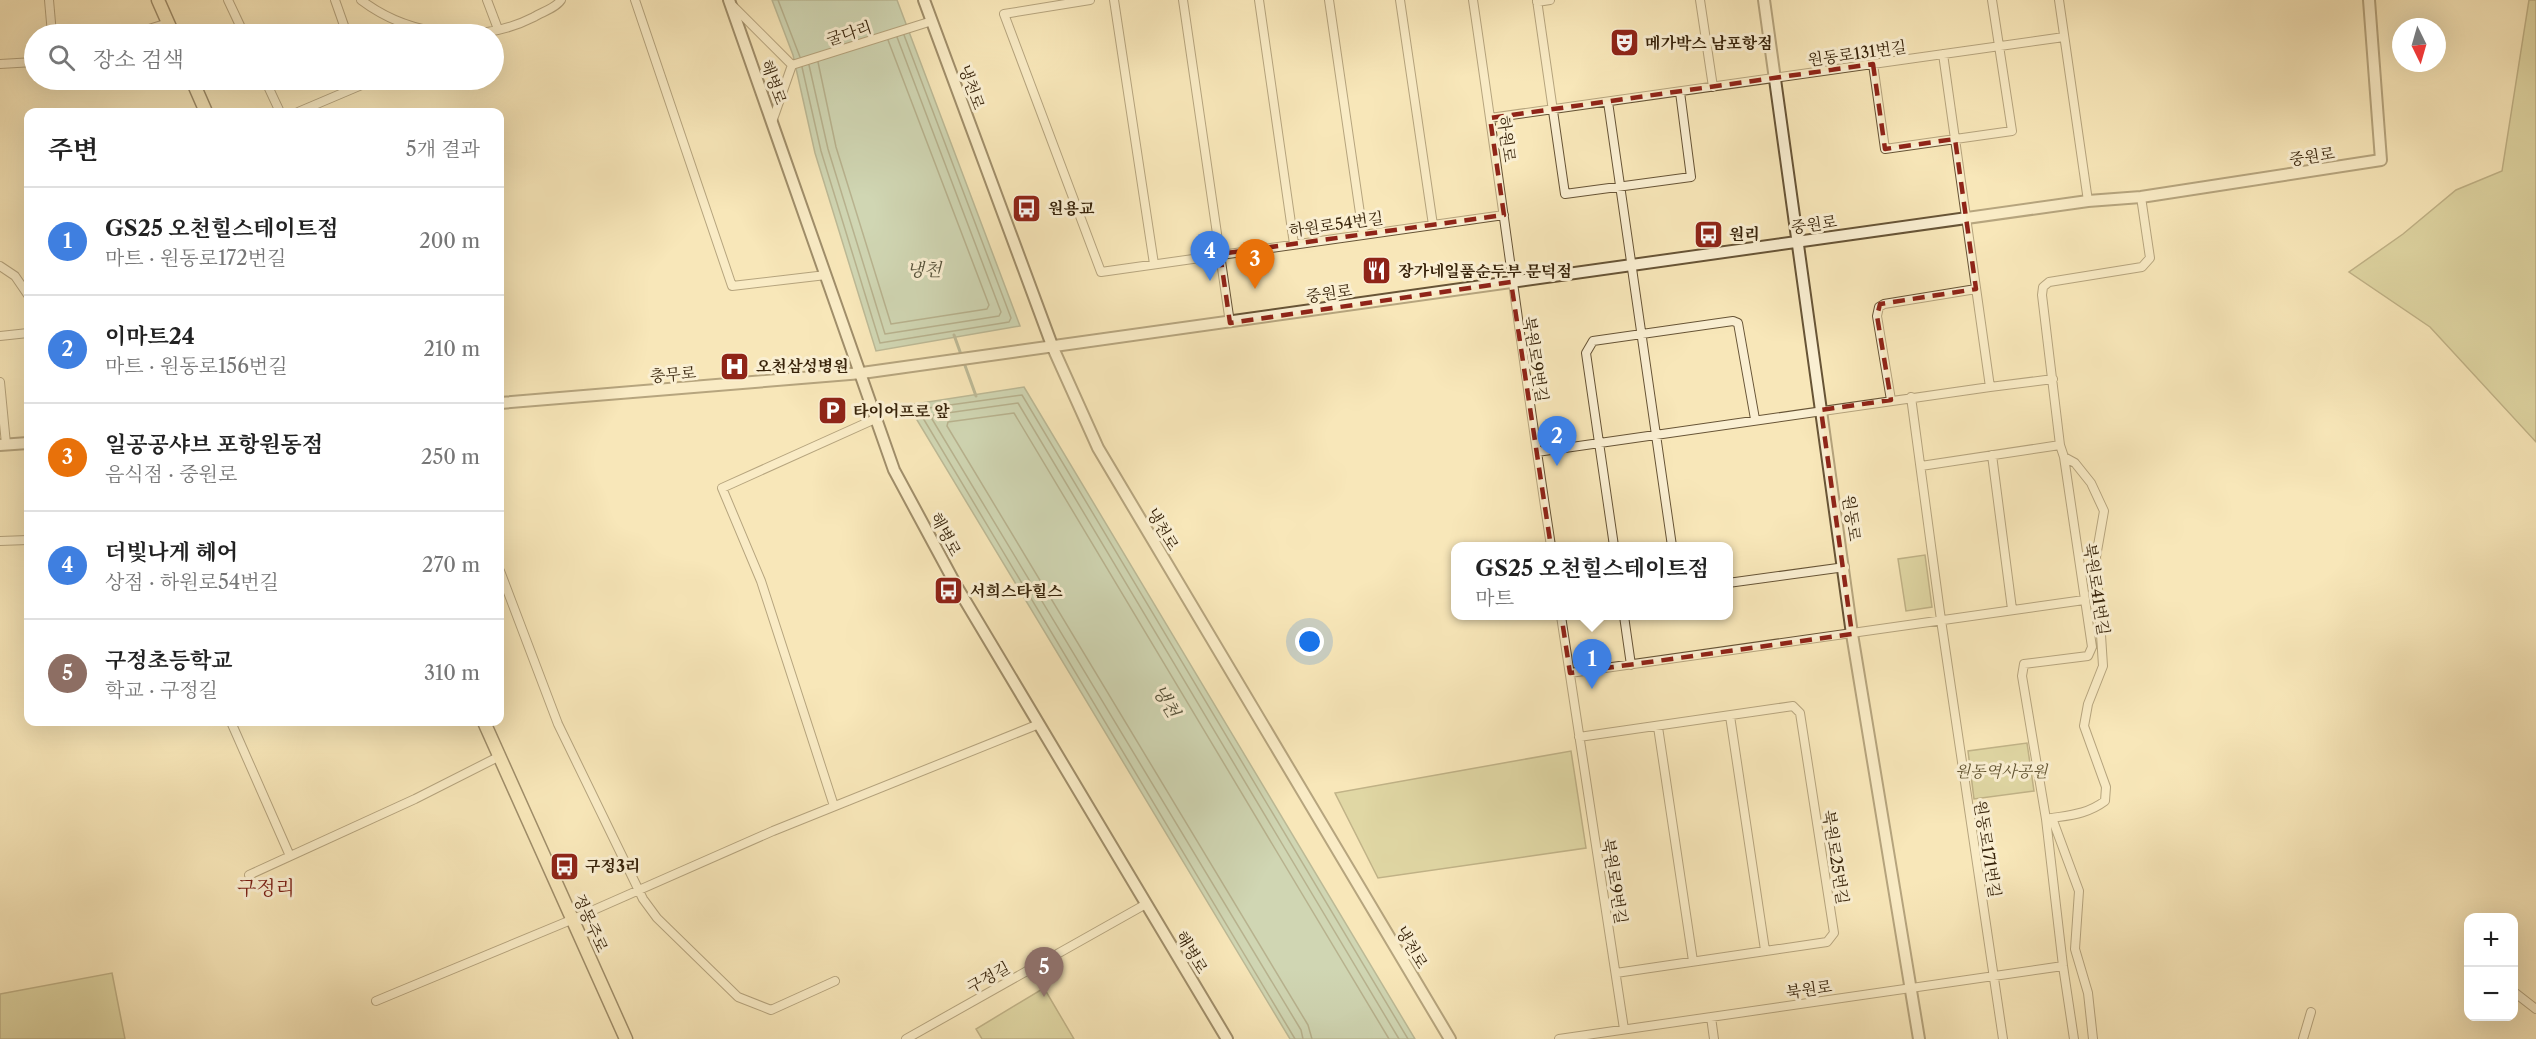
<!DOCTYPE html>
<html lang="ko">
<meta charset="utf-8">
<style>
:root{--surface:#fff;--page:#f6f6f6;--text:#222;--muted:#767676;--line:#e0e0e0;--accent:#8f2418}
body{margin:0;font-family:"Libre Caslon Text","Noto Serif KR",serif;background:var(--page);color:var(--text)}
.controls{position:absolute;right:18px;bottom:18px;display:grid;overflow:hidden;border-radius:12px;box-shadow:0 6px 24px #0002}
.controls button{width:54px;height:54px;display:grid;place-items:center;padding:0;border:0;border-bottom:2px solid var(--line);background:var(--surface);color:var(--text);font:30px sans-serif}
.compass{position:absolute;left:2392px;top:18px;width:54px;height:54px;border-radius:50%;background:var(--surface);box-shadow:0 6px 24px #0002;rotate:175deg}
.you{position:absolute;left:1310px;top:642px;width:21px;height:21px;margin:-15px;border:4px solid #fff;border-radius:50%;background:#1a73e8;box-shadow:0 0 0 9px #1a73e833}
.badge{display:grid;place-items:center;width:39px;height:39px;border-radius:50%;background:var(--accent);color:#fff;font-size:20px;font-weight:700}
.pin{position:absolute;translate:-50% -50px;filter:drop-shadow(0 2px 3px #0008)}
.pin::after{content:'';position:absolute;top:32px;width:21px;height:18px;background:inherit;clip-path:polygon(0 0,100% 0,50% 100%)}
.popup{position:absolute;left:1451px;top:542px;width:282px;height:78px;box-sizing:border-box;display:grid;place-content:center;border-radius:12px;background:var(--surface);filter:drop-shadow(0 2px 4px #0005);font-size:20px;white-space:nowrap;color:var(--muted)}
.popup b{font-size:22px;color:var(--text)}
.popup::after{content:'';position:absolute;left:50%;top:100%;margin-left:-12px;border:12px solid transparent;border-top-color:var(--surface)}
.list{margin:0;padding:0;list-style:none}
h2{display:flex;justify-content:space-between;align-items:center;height:78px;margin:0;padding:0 24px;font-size:26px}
h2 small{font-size:20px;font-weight:400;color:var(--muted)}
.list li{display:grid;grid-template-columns:39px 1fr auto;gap:18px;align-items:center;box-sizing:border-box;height:108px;padding:0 24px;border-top:2px solid var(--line)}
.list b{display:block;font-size:22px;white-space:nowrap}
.list p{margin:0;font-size:20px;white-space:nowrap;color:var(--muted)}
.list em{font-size:20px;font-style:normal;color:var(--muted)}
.icon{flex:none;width:33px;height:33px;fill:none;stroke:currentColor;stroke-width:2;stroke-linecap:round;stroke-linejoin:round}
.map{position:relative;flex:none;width:2536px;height:1039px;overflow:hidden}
.search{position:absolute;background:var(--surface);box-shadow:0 6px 24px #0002;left:24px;top:24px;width:480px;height:66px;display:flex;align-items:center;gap:15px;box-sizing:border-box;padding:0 21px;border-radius:33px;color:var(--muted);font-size:22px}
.panel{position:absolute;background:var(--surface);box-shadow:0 6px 24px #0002;left:24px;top:108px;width:480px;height:618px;border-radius:12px}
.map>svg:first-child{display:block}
.green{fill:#c4c38a;stroke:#7e734a;stroke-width:1.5}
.water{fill:#9fc1aa;stroke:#75826a;stroke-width:1.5}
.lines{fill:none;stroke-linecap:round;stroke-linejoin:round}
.shore{stroke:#6b725a;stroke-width:1.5}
.stream{stroke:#75826a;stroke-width:3}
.minor-casing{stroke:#675436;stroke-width:10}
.tertiary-casing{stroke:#675436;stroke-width:14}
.secondary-casing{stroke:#37230a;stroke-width:14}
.primary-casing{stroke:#37230a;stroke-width:15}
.minor{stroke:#faefd2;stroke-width:8}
.tertiary{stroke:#faefd2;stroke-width:10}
.secondary{stroke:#faefd2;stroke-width:10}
.primary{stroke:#f8e7b9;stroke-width:12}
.marked{fill:none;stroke:#8f2418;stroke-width:4.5;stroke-dasharray:12 8;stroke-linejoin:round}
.labels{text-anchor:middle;stroke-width:6;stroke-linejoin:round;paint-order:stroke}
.street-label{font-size:16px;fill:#37230a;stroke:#faefd2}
.poi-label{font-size:16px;font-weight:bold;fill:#37230a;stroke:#faefd2;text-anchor:start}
.park-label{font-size:16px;font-style:italic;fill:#615330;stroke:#faefd2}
.water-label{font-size:18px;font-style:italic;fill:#56523a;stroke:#faefd2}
.quarter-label{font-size:20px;fill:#7a1f14;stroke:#faefd2}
</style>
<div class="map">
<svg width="2536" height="1039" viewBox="0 0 2536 1039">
<rect width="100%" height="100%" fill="#f8e7b9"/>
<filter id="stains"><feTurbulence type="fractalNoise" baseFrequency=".00333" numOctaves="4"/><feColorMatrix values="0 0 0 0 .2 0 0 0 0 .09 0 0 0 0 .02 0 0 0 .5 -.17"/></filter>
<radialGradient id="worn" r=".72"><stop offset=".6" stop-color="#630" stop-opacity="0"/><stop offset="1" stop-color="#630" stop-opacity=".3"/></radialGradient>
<path class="green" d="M2529 0H2536V442L2430 327 2349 272 2403 234 2456 190 2502 171Z
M1925 555 1932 607 1906 611 1898 559Z
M2027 743 2034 791 1974 799 1968 751Z
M1571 751 1586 848 1378 878 1335 793Z
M112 973 125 1039H0V994Z
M1044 988 1074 1039H982L976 1029Z"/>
<path class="water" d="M772 0H897L1020 326 876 351 815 153 793 55Z
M1024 387 1415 1039H1290L908 405Z"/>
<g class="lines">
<path class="shore" d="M778 0 800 57
M818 62 836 147 891 324 987 309 989 305 888 40
M809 65 828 149 885 334 999 316 1001 312 897 37
M802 67 821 151 880 343 1009 322 1011 318 904 35
M1295 1039 920 413 921 409 1022 395 1408 1039
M1303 1039 1301 1030 932 419 933 415 1018 403 1399 1039
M1312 1039 1308 1025 947 426 948 422 1014 413 1389 1039"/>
<path class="stream" d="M954 335 976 396"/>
<defs>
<path id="minor" d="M49 0 52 34
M228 0 244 34
M335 0 347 34
M361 0C410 37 479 45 534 17 542 12 556 8 561 0
M487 0 498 29
M635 0 732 286 826 275
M1090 0 1004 14 1101 272 1504 215
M1114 0 1154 264
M1183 0 1230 323
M1259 0 1294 244
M1329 0 1363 234
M1400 0 1433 225
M1473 0C1500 182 1523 364 1551 546
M1537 0 1565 194 1691 177 1680 92
M1700 0 1713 87
M2059 0 2088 201
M1537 2 1550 0
M734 7 792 65
M133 34 168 23
M0 64 34 62
M1873 64 1885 149 2012 131 1992 0
M792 65 932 21
M265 80 280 112
M1608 102 1672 546
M298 112 364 84 363 80
M1490 118 2064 37
M772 122 792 65
M0 266 15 276 28 295
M0 336 28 333
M0 382 6 444
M1990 387 2053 379
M1911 397 1941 620 2003 1039
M1891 400 1877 316 1879 307 1884 304 1976 289
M1537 452 1990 387 1943 54
M1992 455 2012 609
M1921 466 2060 445
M0 541 28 540
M1614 546 1586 353 1593 341 1733 321 1738 323 1755 419
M500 571 558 724 643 899 657 918 738 997 771 1010 835 981
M1728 583 1845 567
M1561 616 1624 1029
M1624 616 1631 665
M1570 673 2084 600
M1730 716 1765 950
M231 722 290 856
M1658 727 1693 961
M1579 737 1793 706 1800 713 1834 933 1827 942 1616 973
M834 806 761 581 722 488 875 419
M2052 818 2079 891 2075 949 2088 993 2093 1039
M2046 819C2069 815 2086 815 2105 801L2106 787 2084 726 2088 704 2103 666 2096 557 2104 511 2091 483 2075 463 2064 457
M249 875 415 799 498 757
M2514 992 2536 1009
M376 1001 571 920 773 831 1039 724
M1711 1017 1714 1039
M906 1039 1146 904
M1559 1039 2063 966
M2074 1039 2063 966 2046 819 2022 676 2024 664 2088 656 2092 647 2064 457 2060 445 2042 295 2043 287 2049 282 2142 267 2150 258 2141 197
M2303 1039 2311 1012"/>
<path id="tertiary" d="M1764 0 1852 634 1919 1039
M1053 348 1098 448 1450 1039
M500 403 862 373 2088 201 2141 197 2381 160 2369 0
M0 445 28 443"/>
<path id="secondary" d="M729 0 894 470 957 587 1227 1039
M924 0 1053 348"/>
<path id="primary" d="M158 0 173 34
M192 80 206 112
M484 722 626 1039"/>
</defs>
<use href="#minor" class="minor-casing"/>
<use href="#tertiary" class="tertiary-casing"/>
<use href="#secondary" class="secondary-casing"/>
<use href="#primary" class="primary-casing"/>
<use href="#minor" class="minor"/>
<use href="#tertiary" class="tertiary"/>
<use href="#secondary" class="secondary"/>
<use href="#primary" class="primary"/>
</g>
<path d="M0 0H2536V1039H0ZM1873 64 1885 149 1955 139 1976 289 1880 304 1877 316 1891 400 1821 410 1852 634 1570 673 1511 282 1230 323 1220 254 1504 215 1490 118Z" fill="#f8e7b9" fill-opacity=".55" fill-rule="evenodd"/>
<path class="marked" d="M1873 64 1885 149 1955 139 1976 289 1880 304 1877 316 1891 400 1821 410 1852 634 1570 673 1511 282 1230 323 1220 254 1504 215 1490 118Z"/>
<defs>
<symbol id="theatre-square" viewBox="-11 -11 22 22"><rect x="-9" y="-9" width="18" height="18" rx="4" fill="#8f2418" stroke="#faefd2"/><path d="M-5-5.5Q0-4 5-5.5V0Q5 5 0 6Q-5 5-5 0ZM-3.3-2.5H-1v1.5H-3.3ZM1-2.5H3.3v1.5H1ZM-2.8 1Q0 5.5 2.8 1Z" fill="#fff"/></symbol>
<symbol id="bus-square" viewBox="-11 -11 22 22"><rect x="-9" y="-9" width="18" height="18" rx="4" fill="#8f2418" stroke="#faefd2"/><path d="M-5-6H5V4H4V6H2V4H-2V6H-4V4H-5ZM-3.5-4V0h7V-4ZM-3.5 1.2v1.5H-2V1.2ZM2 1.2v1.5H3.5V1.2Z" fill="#fff"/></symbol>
<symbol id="restaurant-square" viewBox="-11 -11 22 22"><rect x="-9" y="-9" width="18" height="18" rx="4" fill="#8f2418" stroke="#faefd2"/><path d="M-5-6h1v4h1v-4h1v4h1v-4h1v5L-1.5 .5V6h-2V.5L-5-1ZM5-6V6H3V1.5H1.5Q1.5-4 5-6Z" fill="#fff"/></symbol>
<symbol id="hospital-square" viewBox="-11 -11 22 22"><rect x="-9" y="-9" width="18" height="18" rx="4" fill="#8f2418" stroke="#faefd2"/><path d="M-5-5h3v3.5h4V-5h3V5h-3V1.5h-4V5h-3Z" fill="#fff"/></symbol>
<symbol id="parking-square" viewBox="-11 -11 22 22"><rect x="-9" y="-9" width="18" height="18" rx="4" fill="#8f2418" stroke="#faefd2"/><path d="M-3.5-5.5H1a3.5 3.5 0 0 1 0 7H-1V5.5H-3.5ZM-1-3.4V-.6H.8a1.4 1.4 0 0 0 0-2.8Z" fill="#fff"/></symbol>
</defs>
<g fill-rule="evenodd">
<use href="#theatre-square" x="1608" y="26" width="33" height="33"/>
<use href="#bus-square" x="1010" y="192" width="33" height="33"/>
<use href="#bus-square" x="1692" y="218" width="33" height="33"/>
<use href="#restaurant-square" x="1360" y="254" width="33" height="33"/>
<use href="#hospital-square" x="718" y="350" width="33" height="33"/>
<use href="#parking-square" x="816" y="394" width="33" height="33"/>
<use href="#bus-square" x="932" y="574" width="33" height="33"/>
<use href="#bus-square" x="548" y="850" width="33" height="33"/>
</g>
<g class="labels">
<g class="street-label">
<text transform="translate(849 33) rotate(-18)" y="6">굴다리</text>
<text transform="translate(1857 53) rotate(-8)" y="6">원동로131번길</text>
<text transform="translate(774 82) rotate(70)" y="6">해병로</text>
<text transform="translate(972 87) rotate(70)" y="6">냉천로</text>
<text transform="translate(1507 139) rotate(82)" y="6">하원로</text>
<text transform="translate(2312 156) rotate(-9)" y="6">중원로</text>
<text transform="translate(1336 224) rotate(-8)" y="6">하원로54번길</text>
<text transform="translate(1814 224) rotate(-8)" y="6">중원로</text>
<text transform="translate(1329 293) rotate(-8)" y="6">중원로</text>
<text transform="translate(1536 359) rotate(81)" y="6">북원로9번길</text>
<text transform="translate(673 374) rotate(-5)" y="6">충무로</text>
<text transform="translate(1852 518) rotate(82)" y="6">원동로</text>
<text transform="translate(1163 529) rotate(59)" y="6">냉천로</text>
<text transform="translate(946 534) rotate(62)" y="6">해병로</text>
<text transform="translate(2097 589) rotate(81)" y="6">북원로41번길</text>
<text transform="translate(1988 849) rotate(81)" y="6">원동로171번길</text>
<text transform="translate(1836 857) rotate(81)" y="6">북원로25번길</text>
<text transform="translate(1615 881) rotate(81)" y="6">북원로9번길</text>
<text transform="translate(591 923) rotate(66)" y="6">정몽주로</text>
<text transform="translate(1412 947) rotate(59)" y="6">냉천로</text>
<text transform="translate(1192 952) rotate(59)" y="6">해병로</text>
<text transform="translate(988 977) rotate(-29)" y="6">구정길</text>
<text transform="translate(1809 989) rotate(-8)" y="6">북원로</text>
</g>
<g class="poi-label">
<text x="1645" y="49">메가박스 남포항점</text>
<text x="1048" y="214">원용교</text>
<text x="1729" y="240">원리</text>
<text x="1398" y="277">장가네일품순두부 문덕점</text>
<text x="756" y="372">오천삼성병원</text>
<text x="853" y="417">타이어프로 앞</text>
<text x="970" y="597">서희스타힐스</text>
<text x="585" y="872">구정3리</text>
</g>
<g class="park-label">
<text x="2001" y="777">원동역사공원</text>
</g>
<g class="water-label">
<text x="924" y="276">냉천</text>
<text transform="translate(1166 701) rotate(59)" y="6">냉천</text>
</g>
<g class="quarter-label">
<text x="266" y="895">구정리</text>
</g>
</g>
<rect width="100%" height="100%" filter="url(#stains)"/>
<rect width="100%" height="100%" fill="url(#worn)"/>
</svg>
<div class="controls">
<button>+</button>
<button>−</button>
</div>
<svg class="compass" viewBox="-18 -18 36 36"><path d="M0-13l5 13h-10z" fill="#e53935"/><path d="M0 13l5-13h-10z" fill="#767676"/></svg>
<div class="you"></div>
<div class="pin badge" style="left:1592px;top:689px;background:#3f7fe0">1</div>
<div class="popup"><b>GS25 오천힐스테이트점</b>마트</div>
<div class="pin badge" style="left:1557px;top:466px;background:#3f7fe0">2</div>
<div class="pin badge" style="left:1255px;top:289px;background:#e8710a">3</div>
<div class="pin badge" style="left:1210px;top:281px;background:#3f7fe0">4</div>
<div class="pin badge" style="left:1044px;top:997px;background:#8d6e63">5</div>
<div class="search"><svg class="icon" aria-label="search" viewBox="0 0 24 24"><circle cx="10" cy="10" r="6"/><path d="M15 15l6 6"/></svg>장소 검색</div>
<section class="panel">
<h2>주변<small>5개 결과</small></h2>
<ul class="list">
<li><span class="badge" style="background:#3f7fe0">1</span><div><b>GS25 오천힐스테이트점</b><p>마트 · 원동로172번길</p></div><em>200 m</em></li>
<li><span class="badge" style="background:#3f7fe0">2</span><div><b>이마트24</b><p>마트 · 원동로156번길</p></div><em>210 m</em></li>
<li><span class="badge" style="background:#e8710a">3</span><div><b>일공공샤브 포항원동점</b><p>음식점 · 중원로</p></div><em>250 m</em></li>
<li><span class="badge" style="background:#3f7fe0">4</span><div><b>더빛나게 헤어</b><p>상점 · 하원로54번길</p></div><em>270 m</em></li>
<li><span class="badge" style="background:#8d6e63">5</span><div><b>구정초등학교</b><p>학교 · 구정길</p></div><em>310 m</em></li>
</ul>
</section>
</div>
